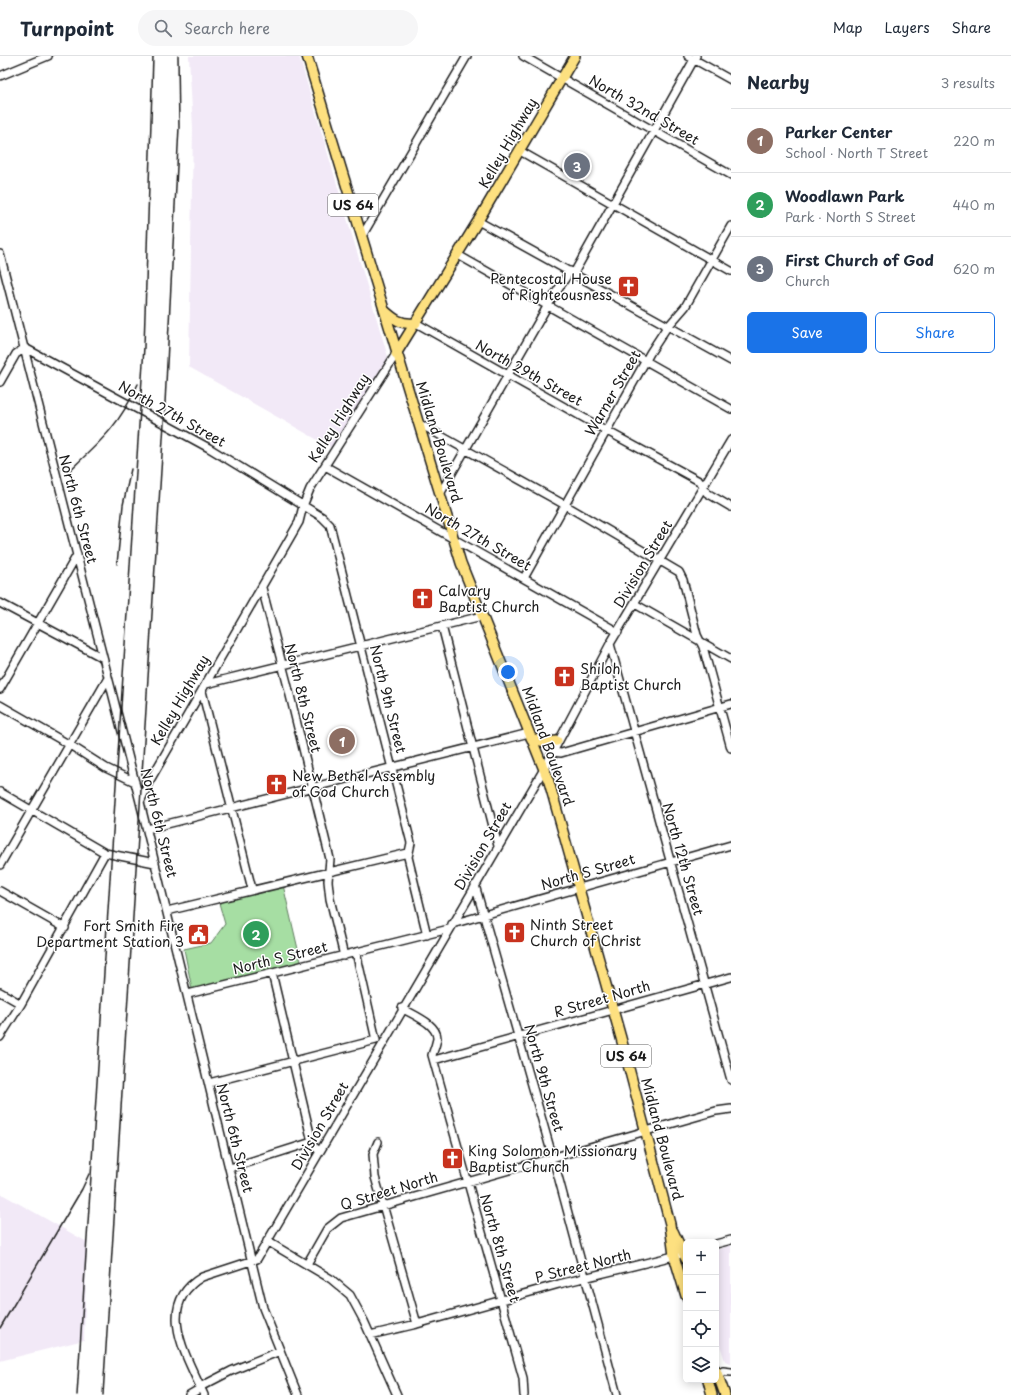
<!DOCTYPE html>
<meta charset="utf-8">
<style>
:root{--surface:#fff;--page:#f6f6f7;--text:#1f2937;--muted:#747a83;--line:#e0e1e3;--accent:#1a73e8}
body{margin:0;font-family:"Playpen Sans",sans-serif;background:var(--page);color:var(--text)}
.controls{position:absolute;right:12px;bottom:12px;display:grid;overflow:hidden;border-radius:6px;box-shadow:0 2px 10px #0003}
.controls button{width:36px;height:36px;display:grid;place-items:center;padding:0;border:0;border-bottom:1px solid var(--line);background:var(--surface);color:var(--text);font:20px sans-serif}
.you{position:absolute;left:508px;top:616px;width:14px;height:14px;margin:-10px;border:3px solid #fff;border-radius:50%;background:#1a73e8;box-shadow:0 0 0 6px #1a73e833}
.badge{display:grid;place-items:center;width:26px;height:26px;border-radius:50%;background:var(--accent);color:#fff;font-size:13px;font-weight:700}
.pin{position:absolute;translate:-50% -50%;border:2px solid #fff;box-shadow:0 1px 4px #0006}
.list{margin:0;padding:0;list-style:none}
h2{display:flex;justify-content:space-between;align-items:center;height:52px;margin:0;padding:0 16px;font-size:17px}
h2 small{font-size:13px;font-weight:400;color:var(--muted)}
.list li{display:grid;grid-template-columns:26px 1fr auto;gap:12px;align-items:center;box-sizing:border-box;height:64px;padding:0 16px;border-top:1px solid var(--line)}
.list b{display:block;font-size:15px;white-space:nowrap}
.list p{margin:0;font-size:13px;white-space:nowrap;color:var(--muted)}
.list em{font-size:13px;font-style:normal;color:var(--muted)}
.actions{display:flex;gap:8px;padding:12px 16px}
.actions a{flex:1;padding:9px 0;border:1px solid var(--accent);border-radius:6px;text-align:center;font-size:14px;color:var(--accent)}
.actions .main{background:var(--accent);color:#fff}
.icon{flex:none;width:22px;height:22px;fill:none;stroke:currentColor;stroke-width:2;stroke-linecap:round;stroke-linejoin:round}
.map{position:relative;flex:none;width:731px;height:1339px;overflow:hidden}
header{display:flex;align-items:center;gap:24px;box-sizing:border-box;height:56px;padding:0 20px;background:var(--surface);border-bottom:1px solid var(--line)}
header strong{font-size:19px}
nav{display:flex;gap:22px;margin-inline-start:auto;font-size:14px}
.search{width:280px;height:36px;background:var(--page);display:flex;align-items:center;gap:10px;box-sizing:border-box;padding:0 14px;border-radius:22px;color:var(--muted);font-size:15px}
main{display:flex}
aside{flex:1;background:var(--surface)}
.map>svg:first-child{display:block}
.built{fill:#f2e9f7}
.green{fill:#a6dea3;stroke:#617d60}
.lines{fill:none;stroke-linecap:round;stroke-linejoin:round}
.minor-casing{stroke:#1c1c1c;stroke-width:10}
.major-casing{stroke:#1c1c1c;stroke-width:12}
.minor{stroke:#fff;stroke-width:7}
.major{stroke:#fde080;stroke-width:9}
.rail{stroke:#1c1c1c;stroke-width:1.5}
.labels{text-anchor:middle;stroke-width:3;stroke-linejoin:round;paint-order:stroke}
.shield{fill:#fff;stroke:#606060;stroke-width:1}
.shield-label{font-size:13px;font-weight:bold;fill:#1c1c1c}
.street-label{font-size:14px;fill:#1c1c1c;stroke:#fff}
.poi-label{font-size:14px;fill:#1c1c1c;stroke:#fff;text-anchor:start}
</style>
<header>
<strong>Turnpoint</strong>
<div class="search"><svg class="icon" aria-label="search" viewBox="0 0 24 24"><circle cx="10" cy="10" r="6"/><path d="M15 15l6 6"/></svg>Search here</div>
<nav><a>Map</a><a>Layers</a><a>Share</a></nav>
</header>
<main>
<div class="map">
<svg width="731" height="1339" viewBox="0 0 731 1339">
<rect width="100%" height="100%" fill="#fff"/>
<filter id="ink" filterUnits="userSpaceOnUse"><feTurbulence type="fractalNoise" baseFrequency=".025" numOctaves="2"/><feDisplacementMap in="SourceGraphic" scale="8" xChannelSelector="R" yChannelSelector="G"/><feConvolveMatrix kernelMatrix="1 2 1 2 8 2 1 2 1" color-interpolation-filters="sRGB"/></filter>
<g filter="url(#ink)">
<path class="built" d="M189 0H299L388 301 332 392 189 311 193 72Z
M0 1137 87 1186 84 1284 0 1305Z
M731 1189V1307L725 1305 716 1277V1194Z"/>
<path class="green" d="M283 829 301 906 192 933 184 893 211 887 225 868 219 847Z"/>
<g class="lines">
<defs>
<path id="minor" d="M523 0 731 119
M688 0 731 24
M0 20 48 0
M520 95 731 215
M478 165 731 305
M362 180 467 0
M0 198 140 746 263 1252 298 1339
M458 199 731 353
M574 217 696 0
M416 267 607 375 699 425 707 437 731 451
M0 326 16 298 25 292 209 392 322 461 330 469 411 787 408 801 427 879
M418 367 565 449 679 516 683 524 697 579 703 591 731 692
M325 410 618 576
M440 438 548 249 570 215
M524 522 650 297 665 274 685 251 731 170
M262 532 287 627 330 803 328 825 330 843 344 900
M0 547 103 602
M635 548 731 603
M442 570 498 790
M610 588 731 1024
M206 628 482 560
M0 633 77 499
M202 635 252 833
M0 649 70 689 106 712 135 726
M552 696 561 697 731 648
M0 736 105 797 155 807
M140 746 149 726 299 466 303 450 310 433 396 298
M147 773 529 677
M0 809 108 622
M475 829 558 1120 617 1339
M0 835 65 872
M167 855 408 797
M452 868 731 789
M356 896 376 984
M272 917 313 1090 320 1095
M0 936 21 948
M188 938 449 873
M402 952C413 959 438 968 437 983 436 988 434 994 432 999L523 1322 524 1339
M0 981 21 948 105 797
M434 1004 731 921
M209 1027 376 984
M378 1086 373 1098 375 1121 417 1268
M230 1112 312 1086
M267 1185 331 1223 350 1239 364 1265 397 1339
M716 1188 731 1184
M307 1208 327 1173 341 1162 716 1055 731 1053
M370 1279 417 1268 559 1228 678 1199
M716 1322 723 1315 731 1316
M200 1331 231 1315 280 1295
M189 1339 201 1332
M204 1339C187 1301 154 1249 202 1221L257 1203 544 713 610 588 731 384"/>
<path id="major" d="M307 0 461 507 549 726 621 982 670 1168 674 1200 686 1240
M384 254C394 263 401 269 416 267
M396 298 478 165 575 0
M531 682 544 686 557 685
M673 1175 686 1203
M716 1314 725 1339
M708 1324 712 1339"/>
</defs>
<use href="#minor" class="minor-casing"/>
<use href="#major" class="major-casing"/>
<use href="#minor" class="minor"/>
<use href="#major" class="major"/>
<path class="rail" d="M68 416C101 385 119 370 138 328
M117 508 123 449 131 413
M0 1272 82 1133 89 1118
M77 1339 144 291 153 0
M103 1339 164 367 179 71 178 0"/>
</g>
</g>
<defs>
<symbol id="church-square" viewBox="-11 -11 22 22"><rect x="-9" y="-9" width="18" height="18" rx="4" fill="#c8321e" stroke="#fff"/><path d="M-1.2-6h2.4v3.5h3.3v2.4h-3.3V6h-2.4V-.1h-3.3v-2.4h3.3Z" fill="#fff"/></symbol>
<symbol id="civic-square" viewBox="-11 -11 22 22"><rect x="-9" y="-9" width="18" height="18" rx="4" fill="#c8321e" stroke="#fff"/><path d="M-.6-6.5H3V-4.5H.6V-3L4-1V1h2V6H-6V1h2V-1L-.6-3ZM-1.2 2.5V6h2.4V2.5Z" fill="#fff"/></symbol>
</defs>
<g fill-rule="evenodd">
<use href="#church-square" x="616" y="218" width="25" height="25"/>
<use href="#church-square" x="410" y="530" width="25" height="25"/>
<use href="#church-square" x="552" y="608" width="25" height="25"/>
<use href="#church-square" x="264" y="716" width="25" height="25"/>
<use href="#church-square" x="502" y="864" width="25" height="25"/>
<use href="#civic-square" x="186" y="866" width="25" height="25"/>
<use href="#church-square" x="440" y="1090" width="25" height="25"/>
</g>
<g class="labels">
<g class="shield">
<rect x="328" y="138" width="50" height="22" rx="3"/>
<rect x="601" y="989" width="50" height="22" rx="3"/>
</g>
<g class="shield-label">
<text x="353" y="154">US 64</text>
<text x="626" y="1005">US 64</text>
</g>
<g class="street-label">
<text transform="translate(644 54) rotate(30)" y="5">North 32nd Street</text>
<text transform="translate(508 87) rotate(-60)" y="5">Kelley Highway</text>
<text transform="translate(529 317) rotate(29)" y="5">North 29th Street</text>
<text transform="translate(613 337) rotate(-60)" y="5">Warner Street</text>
<text transform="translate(172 358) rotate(29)" y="5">North 27th Street</text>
<text transform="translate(339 362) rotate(-58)" y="5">Kelley Highway</text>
<text transform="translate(439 386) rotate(73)" y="5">Midland Boulevard</text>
<text transform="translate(78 453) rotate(75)" y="5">North 6th Street</text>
<text transform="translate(478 481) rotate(30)" y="5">North 27th Street</text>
<text transform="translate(643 508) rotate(-59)" y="5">Division Street</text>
<text transform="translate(303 642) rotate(76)" y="5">North 8th Street</text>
<text transform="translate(388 643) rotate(76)" y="5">North 9th Street</text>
<text transform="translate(180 644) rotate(-60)" y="5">Kelley Highway</text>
<text transform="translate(548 690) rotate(70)" y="5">Midland Boulevard</text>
<text transform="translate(159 767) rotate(76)" y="5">North 6th Street</text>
<text transform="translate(483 790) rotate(-60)" y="5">Division Street</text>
<text transform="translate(683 803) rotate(74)" y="5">North 12th Street</text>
<text transform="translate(588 816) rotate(-16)" y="5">North S Street</text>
<text transform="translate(280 902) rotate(-14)" y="5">North S Street</text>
<text transform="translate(602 943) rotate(-16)" y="5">R Street North</text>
<text transform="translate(544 1022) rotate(74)" y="5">North 9th Street</text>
<text transform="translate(320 1070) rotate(-60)" y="5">Division Street</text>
<text transform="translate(235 1082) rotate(76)" y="5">North 6th Street</text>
<text transform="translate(662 1083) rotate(75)" y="5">Midland Boulevard</text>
<text transform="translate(389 1135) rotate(-17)" y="5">Q Street North</text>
<text transform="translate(500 1192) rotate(74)" y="5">North 8th Street</text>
<text transform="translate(583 1210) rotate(-14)" y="5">P Street North</text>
</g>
<g class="poi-label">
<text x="612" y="228" text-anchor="end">Pentecostal House<tspan x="612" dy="16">of Righteousness</tspan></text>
<text x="438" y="540">Calvary<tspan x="438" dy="16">Baptist Church</tspan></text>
<text x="580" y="618">Shiloh<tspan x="580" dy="16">Baptist Church</tspan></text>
<text x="292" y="725">New Bethel Assembly<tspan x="292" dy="16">of God Church</tspan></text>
<text x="530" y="874">Ninth Street<tspan x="530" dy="16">Church of Christ</tspan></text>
<text x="184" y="875" text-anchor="end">Fort Smith Fire<tspan x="184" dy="16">Department Station 3</tspan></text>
<text x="468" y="1100">King Solomon Missionary<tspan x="468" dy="16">Baptist Church</tspan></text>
</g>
</g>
</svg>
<div class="controls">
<button>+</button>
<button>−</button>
<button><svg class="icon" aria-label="locate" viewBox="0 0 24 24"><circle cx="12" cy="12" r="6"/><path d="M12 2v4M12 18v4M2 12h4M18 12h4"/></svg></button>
<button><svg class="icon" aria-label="layers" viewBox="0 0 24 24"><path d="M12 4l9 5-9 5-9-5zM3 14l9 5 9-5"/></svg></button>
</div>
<div class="you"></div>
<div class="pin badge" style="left:342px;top:685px;background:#8d6e63">1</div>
<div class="pin badge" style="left:256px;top:878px;background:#2e9e5b">2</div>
<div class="pin badge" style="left:577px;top:110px;background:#6b7280">3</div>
</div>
<aside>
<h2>Nearby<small>3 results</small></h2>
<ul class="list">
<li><span class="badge" style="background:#8d6e63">1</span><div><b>Parker Center</b><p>School · North T Street</p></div><em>220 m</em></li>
<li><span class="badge" style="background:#2e9e5b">2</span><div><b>Woodlawn Park</b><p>Park · North S Street</p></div><em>440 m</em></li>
<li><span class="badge" style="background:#6b7280">3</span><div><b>First Church of God</b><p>Church</p></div><em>620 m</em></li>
</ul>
<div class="actions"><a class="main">Save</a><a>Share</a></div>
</aside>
</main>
